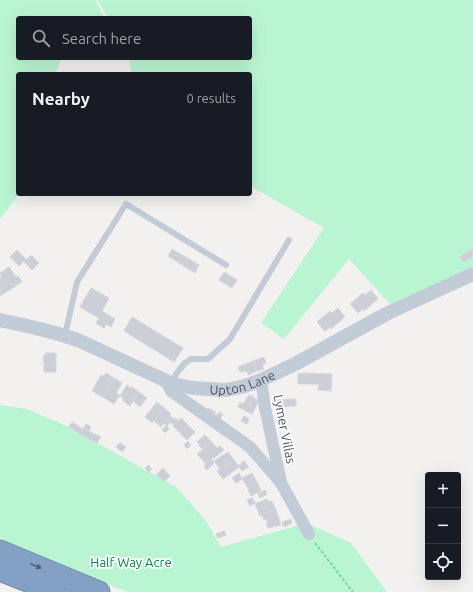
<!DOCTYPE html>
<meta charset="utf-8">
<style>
:root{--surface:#171b24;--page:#20242c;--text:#f1f3f6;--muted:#9ea1a6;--line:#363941}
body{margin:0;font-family:Ubuntu,sans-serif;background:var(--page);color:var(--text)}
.controls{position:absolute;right:12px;bottom:12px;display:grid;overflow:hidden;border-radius:4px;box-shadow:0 4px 16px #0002}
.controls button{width:36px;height:36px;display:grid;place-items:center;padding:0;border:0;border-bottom:1px solid var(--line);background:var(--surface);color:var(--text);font:20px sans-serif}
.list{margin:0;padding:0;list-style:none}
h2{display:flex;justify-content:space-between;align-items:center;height:52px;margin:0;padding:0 16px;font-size:17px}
h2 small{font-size:13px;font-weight:400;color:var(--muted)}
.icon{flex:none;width:22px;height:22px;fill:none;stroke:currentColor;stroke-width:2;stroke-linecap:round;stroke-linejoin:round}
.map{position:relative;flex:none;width:473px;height:592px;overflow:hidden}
.search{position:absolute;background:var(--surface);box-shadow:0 4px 16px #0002;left:16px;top:16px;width:236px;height:44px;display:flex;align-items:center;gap:10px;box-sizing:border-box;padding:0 14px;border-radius:4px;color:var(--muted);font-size:15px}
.panel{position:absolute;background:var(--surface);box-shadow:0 4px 16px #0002;left:16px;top:72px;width:236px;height:124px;border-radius:4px}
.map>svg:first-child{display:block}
.green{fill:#baf5d2}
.building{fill:#cccfd6;stroke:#d4d6dd}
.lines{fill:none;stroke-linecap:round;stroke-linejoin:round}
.motorway-casing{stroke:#6e8cb1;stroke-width:23}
.path{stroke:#6ed7a6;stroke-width:2;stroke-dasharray:3 2;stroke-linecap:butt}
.service{stroke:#c2ccd7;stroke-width:6}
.minor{stroke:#c2ccd7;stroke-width:12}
.tertiary{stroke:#c2ccd7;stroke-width:14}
.motorway{stroke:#83a1c5;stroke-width:21}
.oneway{fill:#4c5b6a}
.labels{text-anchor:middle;stroke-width:3.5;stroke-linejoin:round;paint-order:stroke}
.street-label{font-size:13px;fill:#465360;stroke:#fff}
.park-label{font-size:13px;fill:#0c864c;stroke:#fff}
</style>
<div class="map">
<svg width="473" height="592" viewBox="0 0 473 592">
<rect width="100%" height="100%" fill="#f3f0f0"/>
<path class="green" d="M0 0H96L104 18H18V58H62L55 74H18L19 194 0 219Z
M97 0H473V268L390 304 349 259 284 339 261 323 324 228 250 186V74H131L129 58H250V18H109Z
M0 405 27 409 69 427 176 487 206 521 221 547 299 525 313 526 351 543 387 592H128L60 566 31 554 0 538Z"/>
<path class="building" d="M473 248V256L464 262 460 257Z
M172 249 199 265 195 273 168 256Z
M17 250 26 259 19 266 10 257Z
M31 255 39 263 32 270 24 262Z
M9 267 16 277 18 276 22 282 0 296V278L2 277 0 273Z
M224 272 237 280 232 288 219 280Z
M91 288 109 298 102 311 115 319 111 327 106 324 104 328 96 323 99 318 80 307Z
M371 290 378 299 364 311 363 309 358 313 350 304 363 293 365 295Z
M338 308 345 317 331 329 330 327 325 331 317 322 330 311 332 313Z
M132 317 183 348 174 362 124 331Z
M45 353H56V362L44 363 43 356H45Z
M264 357 266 363 262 365 264 369 257 371 253 361Z
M253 361 257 371 248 375 247 371 240 372 238 367Z
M56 362V372H44V363Z
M106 373 114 378 103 397 92 391 101 375 104 376Z
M304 373 332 374 331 391 318 390 319 384H298V374Z
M114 378 122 383 116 393 120 395 114 404 103 397Z
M127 385 131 388 124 398 120 396Z
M132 387 139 392 130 406 122 400Z
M139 392 147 398 140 407 133 401Z
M249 395 254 397 246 411 238 407 240 402 243 404Z
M253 398 259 401 252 414 246 411Z
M296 399V406L277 407V400Z
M157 402 164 408 152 423 145 417Z
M164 408 171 414 161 427 154 421Z
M208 408 216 412 214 415 207 410Z
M219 412 223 414 220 419 216 416Z
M170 416 174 419 167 426 164 423Z
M244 416 249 419 247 424 241 421Z
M175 418 178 420 174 425 171 423Z
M181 418 188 425 180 433 173 426Z
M72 422 83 429 80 434 69 427Z
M86 424 91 427 89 431 94 434 91 440 80 434Z
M166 425 169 429 165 433 162 430Z
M188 425 195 432 187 440 180 433Z
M95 434 101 437 97 443 91 440Z
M205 435 212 442 203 450 197 442Z
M188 441 191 445 187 449 184 445Z
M212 442 217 448 220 446 224 450 206 464 197 454Z
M120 443 126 447 122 452 116 447Z
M228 452 234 460 220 469 214 461Z
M212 460 214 463 207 470 204 466Z
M234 460 238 466 244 461 249 467 242 471 239 467 223 479 217 471Z
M148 465 152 469 149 472 145 468Z
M163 468 170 476 165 481 156 475Z
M239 473 242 479 236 483 232 478Z
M252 473 257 482 247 487 242 478Z
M257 482 261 491 251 496 247 487Z
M265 490 267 494 260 498 258 494Z
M252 498 255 503 250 506 247 500Z
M267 499 268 502 272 501 276 510 260 516 255 504Z
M276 510 281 525 268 528 266 524 268 523 267 519 264 520 262 515Z
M291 519 292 523 284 527 282 522Z
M224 531 226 535 218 538 216 534Z"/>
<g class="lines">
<defs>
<path id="motorway" d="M0 551 99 592
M0 570 55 592"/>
</defs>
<use href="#motorway" class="motorway-casing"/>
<path class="path" d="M315 543 353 592"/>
<path class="service" d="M65 335 77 282 126 204 226 265
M173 384 176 374 185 363 191 359H208L230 339 289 240"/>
<path class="minor" d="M261 380 265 408 281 482
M167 382 171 391 250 447 281 483 309 534"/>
<path class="tertiary" id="s1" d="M0 320C27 326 54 331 80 341L173 384 193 388 226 390 245 386 261 380 295 364 388 313 473 274"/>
<use href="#motorway" class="motorway"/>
</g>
<defs><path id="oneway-solid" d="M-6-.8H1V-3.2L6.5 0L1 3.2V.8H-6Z"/></defs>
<use class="oneway" href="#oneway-solid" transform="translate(36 566) rotate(22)"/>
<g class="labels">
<g class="street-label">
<text dy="5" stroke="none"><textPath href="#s1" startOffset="256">Upton Lane</textPath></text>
<text transform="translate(285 429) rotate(79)" y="5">Lymer Villas</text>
</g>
<g class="park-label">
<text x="131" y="567">Half Way Acre</text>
</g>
</g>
</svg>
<div class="controls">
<button>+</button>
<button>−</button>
<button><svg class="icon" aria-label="locate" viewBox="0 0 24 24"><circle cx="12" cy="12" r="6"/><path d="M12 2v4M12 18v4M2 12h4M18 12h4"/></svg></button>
</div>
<div class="search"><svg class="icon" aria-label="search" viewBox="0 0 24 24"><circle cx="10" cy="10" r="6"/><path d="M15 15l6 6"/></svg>Search here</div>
<section class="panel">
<h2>Nearby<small>0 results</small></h2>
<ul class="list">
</ul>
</section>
</div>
